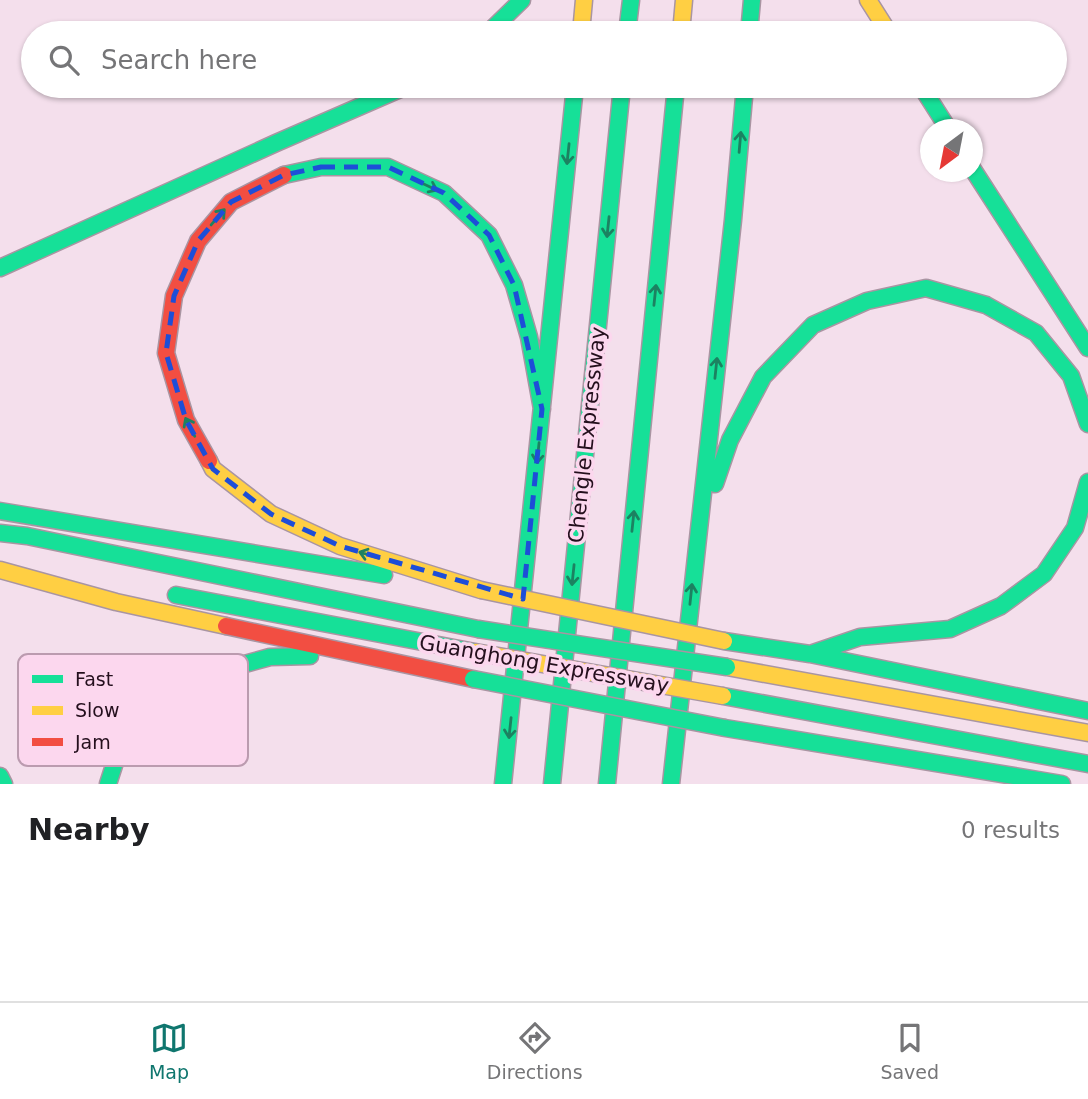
<!DOCTYPE html>
<style>
:root{--surface:#fff;--page:#f6f6f6;--text:#202124;--muted:#757577;--line:#e0e0e0;--accent:#0f766e}
body{margin:0;font-family:"DejaVu Sans",sans-serif;background:var(--page);color:var(--text)}
.compass{position:absolute;left:920px;top:119px;width:63px;height:63px;border-radius:50%;background:var(--surface);box-shadow:0 2px 5px #0004;rotate:212deg}
.list{margin:0;padding:0;list-style:none}
h2{display:flex;justify-content:space-between;align-items:center;height:91px;margin:0;padding:0 28px;font-size:30px}
h2 small{font-size:23px;font-weight:400;color:var(--muted)}
.icon{flex:none;width:38px;height:38px;fill:none;stroke:currentColor;stroke-width:2;stroke-linecap:round;stroke-linejoin:round}
.map{position:relative;flex:none;width:1088px;height:784px;overflow:hidden}
.search{position:absolute;background:var(--surface);box-shadow:0 2px 5px #0004;left:21px;right:21px;top:21px;height:77px;display:flex;align-items:center;gap:18px;box-sizing:border-box;padding:0 24px;border-radius:38px;color:var(--muted);font-size:26px}
.sheet{height:217px;background:var(--surface)}
nav{display:flex;justify-content:space-around;align-items:center;box-sizing:border-box;height:98px;border-top:2px solid var(--line);background:var(--surface);font-size:19px;color:var(--muted)}
nav a{display:grid;justify-items:center;gap:4px}
nav .on{color:var(--accent)}
.map>svg:first-child{display:block}
.lines{fill:none;stroke-linecap:round;stroke-linejoin:round}
.fast-casing{stroke:#a995a2;stroke-width:19}
.slow-casing{stroke:#a995a2;stroke-width:19}
.jam-casing{stroke:#a995a2;stroke-width:19}
.fast{stroke:#16e098;stroke-width:16}
.slow{stroke:#ffcf43;stroke-width:16}
.jam{stroke:#f24e42;stroke-width:16}
.fast-bridge-casing{stroke:#a995a2;stroke-width:19;stroke-linecap:butt}
.slow-bridge-casing{stroke:#a995a2;stroke-width:19;stroke-linecap:butt}
.fast-bridge{stroke:#16e098;stroke-width:16}
.slow-bridge{stroke:#ffcf43;stroke-width:16}
.oneway{stroke:#1c8261}
.marked{fill:none;stroke:#1d4ed8;stroke-width:5;stroke-dasharray:14 9;stroke-linejoin:round}
.labels{text-anchor:middle;stroke-width:7;stroke-linejoin:round;paint-order:stroke}
.street-label{font-size:21px;fill:#240f1d;stroke:#fcd7ee}
.key{fill:#fcd7ee;stroke:#bb9baf;stroke-width:2}
.key-label{font-size:19px;fill:#240f1d}
</style>
<div class="map">
<svg width="1088" height="784" viewBox="0 0 1088 784">
<rect width="100%" height="100%" fill="#f4dfec"/>
<g class="lines">
<defs>
<path id="fast" d="M488 33 522 0
M627 33 631 0
M749 33 752 0
M921 86 949 130
M972 168 1088 348
M284 175 321 167H388L444 193 489 235 514 285 529 337 542 409
M0 268 276 143 407 86
M715 484 730 440 763 377 813 325 867 301 926 288 986 305 1036 333 1071 376 1088 424
M0 511 384 575
M0 533 27 536 478 629
M176 595 475 652
M724 641 810 654 1088 711
M813 653 860 637 950 629 1001 606 1044 574 1075 528 1088 482
M723 696 1088 764
M725 728 1062 784
M0 776 4 784
M108 784 118 753 163 699 212 673 270 657 310 656
M503 784 575 86
M552 784 622 86
M607 784 676 86
M671 784 733 220 745 86"/>
<path id="slow" d="M868 0 889 33
M581 33 584 0
M681 33 684 0
M209 461 213 469 271 514 340 546 481 590
M0 570 116 602 226 626
M727 667 1088 733"/>
<path id="jam" d="M209 461 186 420 166 353 174 296 198 241 231 202 284 175
M226 626 473 679"/>
</defs>
<use href="#fast" class="fast-casing"/>
<use href="#slow" class="slow-casing"/>
<use href="#jam" class="jam-casing"/>
<use href="#fast" class="fast"/>
<use href="#slow" class="slow"/>
<use href="#jam" class="jam"/>
<defs>
<path id="fast-bridge" d="M478 629 727 667
M473 679 725 728"/>
<path id="slow-bridge" d="M481 590 724 641
M475 652 723 696"/>
</defs>
<use href="#fast-bridge" class="fast-bridge-casing"/>
<use href="#slow-bridge" class="slow-bridge-casing"/>
<use href="#fast-bridge" class="fast-bridge"/>
<use href="#slow-bridge" class="slow-bridge"/>
</g>
<defs><path id="oneway-shaft" d="M-6 0H5M1.5-3L5.5 0L1.5 3" fill="none" stroke-width="1.6" stroke-linecap="round" stroke-linejoin="round" transform="scale(1.75)"/></defs>
<g class="oneway">
<use href="#oneway-shaft" transform="translate(740 142) rotate(-85)"/>
<use href="#oneway-shaft" transform="translate(568 154) rotate(96)"/>
<use href="#oneway-shaft" transform="translate(428 186) rotate(25)"/>
<use href="#oneway-shaft" transform="translate(218 217) rotate(-49)"/>
<use href="#oneway-shaft" transform="translate(608 227) rotate(96)"/>
<use href="#oneway-shaft" transform="translate(655 295) rotate(-84)"/>
<use href="#oneway-shaft" transform="translate(716 368) rotate(-84)"/>
<use href="#oneway-shaft" transform="translate(190 427) rotate(-117)"/>
<use href="#oneway-shaft" transform="translate(538 453) rotate(96)"/>
<use href="#oneway-shaft" transform="translate(633 521) rotate(-84)"/>
<use href="#oneway-shaft" transform="translate(369 555) rotate(-163)"/>
<use href="#oneway-shaft" transform="translate(573 575) rotate(96)"/>
<use href="#oneway-shaft" transform="translate(691 594) rotate(-84)"/>
<use href="#oneway-shaft" transform="translate(510 728) rotate(96)"/>
</g>
<path class="marked" d="M321 167H388L444 193 489 235 514 285 542 409 523 599 340 546 271 514 213 469 186 420 166 353 174 296 198 241 231 202 284 175Z"/>
<g class="labels">
<g class="street-label">
<text transform="translate(587 435) rotate(-84)" y="7">Chengle Expressway</text>
<text transform="translate(544 664) rotate(10)" y="7">Guanghong Expressway</text>
</g>
</g>
<rect x="18" y="654" width="230" height="112" rx="10" class="key"/>
<rect x="32" y="675" width="31" height="8" fill="#16e098"/>
<rect x="32" y="706" width="31" height="9" fill="#ffcf43"/>
<rect x="32" y="738" width="31" height="8" fill="#f24e42"/>
<g class="key-label">
<text x="75" y="686">Fast</text>
<text x="75" y="717">Slow</text>
<text x="75" y="749">Jam</text>
</g>
</svg>
<svg class="compass" viewBox="-18 -18 36 36"><path d="M0-13l5 13h-10z" fill="#e53935"/><path d="M0 13l5-13h-10z" fill="#757577"/></svg>
<div class="search"><svg class="icon" aria-label="search" viewBox="0 0 24 24"><circle cx="10" cy="10" r="6"/><path d="M15 15l6 6"/></svg>Search here</div>
</div>
<section class="sheet">
<h2>Nearby<small>0 results</small></h2>
<ul class="list">
</ul>
</section>
<nav>
<a class="on"><svg class="icon" aria-label="map" viewBox="0 0 24 24"><path d="M3 6l6-2 6 2 6-2v14l-6 2-6-2-6 2zM9 4v14M15 6v14"/></svg>Map</a>
<a><svg class="icon" aria-label="directions" viewBox="0 0 24 24"><path d="M12 3l9 9-9 9-9-9zM9 14v-3h6M13 9l2 2-2 2"/></svg>Directions</a>
<a><svg class="icon" aria-label="saved" viewBox="0 0 24 24"><path d="M7 4h10v16l-5-4-5 4z"/></svg>Saved</a>
</nav>
